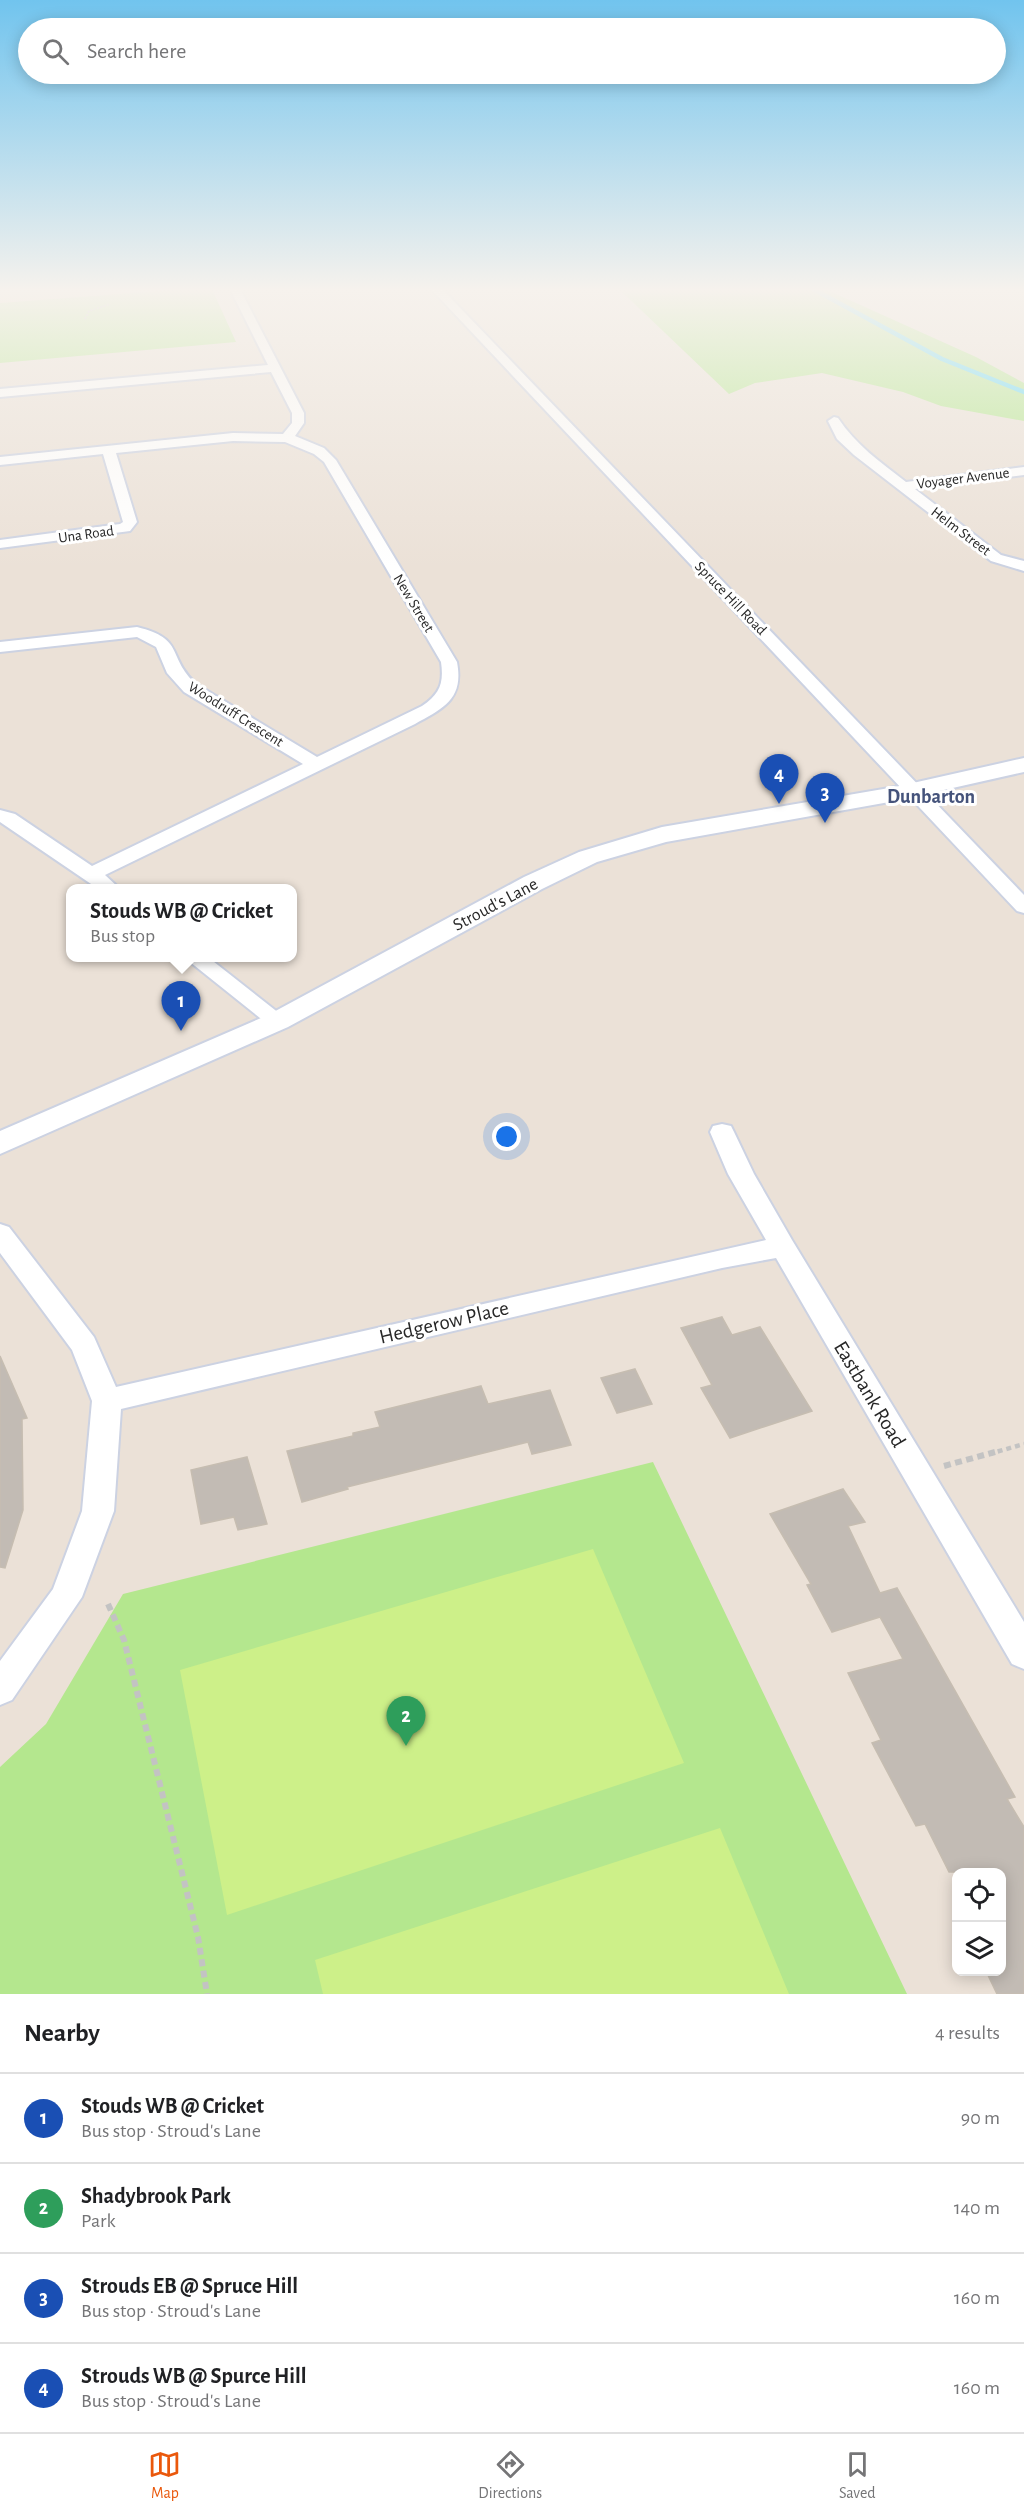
<!DOCTYPE html>
<meta charset="utf-8">
<style>
:root{--surface:#fff;--page:#f2f2f2;--text:#202124;--muted:#757577;--line:#e0e0e0;--accent:#ea580c}
body{margin:0;font-family:"Alegreya Sans",sans-serif;background:var(--page);color:var(--text)}
.controls{position:absolute;right:18px;bottom:18px;display:grid;overflow:hidden;border-radius:12px;box-shadow:0 3px 15px #0003}
.controls button{width:54px;height:54px;display:grid;place-items:center;padding:0;border:0;border-bottom:2px solid var(--line);background:var(--surface);color:var(--text);font:30px sans-serif}
.you{position:absolute;left:507px;top:1137px;width:21px;height:21px;margin:-15px;border:4px solid #fff;border-radius:50%;background:#1a73e8;box-shadow:0 0 0 9px #1a73e833}
.badge{display:grid;place-items:center;width:39px;height:39px;border-radius:50%;background:var(--accent);color:#fff;font-size:20px;font-weight:700}
.pin{position:absolute;translate:-50% -50px;filter:drop-shadow(0 2px 3px #0008)}
.pin::after{content:'';position:absolute;top:32px;width:21px;height:18px;background:inherit;clip-path:polygon(0 0,100% 0,50% 100%)}
.popup{position:absolute;left:66px;top:884px;width:231px;height:78px;box-sizing:border-box;display:grid;place-content:center;border-radius:12px;background:var(--surface);filter:drop-shadow(0 2px 4px #0005);font-size:20px;white-space:nowrap;color:var(--muted)}
.popup b{font-size:22px;color:var(--text)}
.popup::after{content:'';position:absolute;left:50%;top:100%;margin-left:-12px;border:12px solid transparent;border-top-color:var(--surface)}
.list{margin:0;padding:0;list-style:none}
h2{display:flex;justify-content:space-between;align-items:center;height:78px;margin:0;padding:0 24px;font-size:26px}
h2 small{font-size:20px;font-weight:400;color:var(--muted)}
.list li{display:grid;grid-template-columns:39px 1fr auto;gap:18px;align-items:center;box-sizing:border-box;height:90px;padding:0 24px;border-top:2px solid var(--line)}
.list b{display:block;font-size:22px;white-space:nowrap}
.list p{margin:0;font-size:20px;white-space:nowrap;color:var(--muted)}
.list em{font-size:20px;font-style:normal;color:var(--muted)}
.icon{flex:none;width:33px;height:33px;fill:none;stroke:currentColor;stroke-width:2;stroke-linecap:round;stroke-linejoin:round}
.map{position:relative;flex:none;width:1024px;height:1994px;overflow:hidden}
.search{position:absolute;background:var(--surface);box-shadow:0 3px 15px #0003;left:18px;right:18px;top:18px;height:66px;display:flex;align-items:center;gap:15px;box-sizing:border-box;padding:0 21px;border-radius:33px;color:var(--muted);font-size:22px}
.sheet{height:438px;background:var(--surface)}
nav{display:flex;justify-content:space-around;align-items:center;box-sizing:border-box;height:84px;border-top:2px solid var(--line);background:var(--surface);font-size:16px;color:var(--muted)}
nav a{display:grid;justify-items:center;gap:3px}
nav .on{color:var(--accent)}
.map>svg:first-child{display:block}
.education{fill:#efddc4}
.green{fill:#b4e78e}
.pitch{fill:#cdf089}
.lines{fill:none;stroke-linecap:round;stroke-linejoin:round}
.stream{stroke:#60dcf7;stroke-width:4.5}
.building{fill:#c2bbb4;stroke:#c6bdb1;stroke-width:1.5}
.minor-casing{stroke:#ccd2e2;stroke-width:4}
.tertiary-casing{stroke:#ccd2e2;stroke-width:4}
.path-far2{stroke:#c3c3c3;stroke-width:2;stroke-dasharray:2 1.5;stroke-linecap:butt}
.path-far1{stroke:#c3c3c3;stroke-width:4.5;stroke-dasharray:5 4;stroke-linecap:butt}
.path{stroke:#c3c3c3;stroke-width:6;stroke-dasharray:7 4.5;stroke-linecap:butt}
.minor{fill:#fff;fill-rule:evenodd}
.tertiary{fill:#fff;fill-rule:evenodd}
.labels{text-anchor:middle;stroke-width:6;stroke-linejoin:round;paint-order:stroke}
.far-street-label{font-size:15px;fill:#272727;stroke:#fff}
.street-label{font-size:18px;fill:#272727;stroke:#fff}
.neighbourhood-label{font-size:20px;font-weight:bold;fill:#45537b;stroke:#fff}
.near-street-label{font-size:21px;fill:#272727;stroke:#fff}
</style>
<div class="map">
<svg width="1024" height="1994" viewBox="0 0 1024 1994">
<rect width="100%" height="100%" fill="#ebe1d7"/>
<path class="education" d="M0 289H186L0 303Z"/>
<path class="green" d="M186 289H212L236 342 0 363V303Z
M619 289H825L976 357 1024 383V421L941 406 903 392 822 373 755 383 729 394Z
M653 1462 907 1994H0V1767L46 1724 123 1594Z"/>
<path class="pitch" d="M593 1549 684 1763 227 1915 180 1670Z
M720 1828 789 1994H323L315 1960Z"/>
<g class="lines">
<path class="stream" d="M813 289 942 359 1024 392"/>
</g>
<path class="building" d="M722 1317 732 1335 760 1327 812 1411 730 1438 701 1388 712 1385 681 1328Z
M0 1356 27 1418 22 1419 23 1510 5 1568 0 1567Z
M635 1369 652 1404 617 1413 601 1378Z
M481 1386 488 1404 550 1390 571 1445 532 1454 528 1442 347 1487 348 1489 302 1502 287 1451 353 1436V1433L380 1427 375 1412Z
M247 1457 267 1524 238 1530 234 1517 201 1524 191 1470Z
M843 1489 865 1522 848 1526 880 1593 897 1588 1015 1797 1007 1799 1024 1827V1994H997L986 1971H1002V1872H949L925 1824 916 1826 872 1743 881 1740 848 1673 903 1659 880 1617 832 1632 807 1585 811 1584 770 1514Z"/>
<g class="lines">
<defs>
<path id="minor" d="M230 289H240L304 413V423L295 436 324 448 336 460 457 662C464 699 444 708 415 724L105 875 119 888H97L0 822V810L15 814 92 866 303 764 184 692 167 673 156 647 137 637 0 652V642L137 627C186 639 166 656 196 684L317 757 422 706C440 694 444 683 441 662L324 462 314 454 285 442 233 441 116 453 137 522 130 531 0 548V540L120 524 123 522 103 454 0 465V457L233 433 283 434 292 423V413L271 372 0 397V389L268 365Z
M431 289H442L1024 895V913L1017 911Z
M834 417 838 418C856 445 880 462 906 482L1024 467V475L915 489 1001 555 1024 561V571L991 561 854 455 837 439 828 421Z
M185 958H209L289 1021 286 1026 278 1028 270 1026Z
M722 1124 731 1126 734 1132 754 1174 792 1240 1024 1622V1669L1012 1664 776 1258 722 1268 121 1409 114 1511 82 1597 12 1700 0 1705V1661L53 1589 82 1511 92 1401 72 1350 0 1253V1224L9 1227 94 1337 116 1387 766 1240 728 1174 710 1132 713 1126Z"/>
<path id="tertiary" d="M1024 758V772L895 801 666 842 597 862 542 889 288 1027 0 1154V1131L268 1015 524 877 579 852 662 827 895 787Z"/>
</defs>
<use href="#minor" class="minor-casing"/>
<use href="#tertiary" class="tertiary-casing"/>
<path class="path-far2" d="M85 319 89 311 110 304"/>
<path class="path-far1" d="M989 1454 1024 1444"/>
<path class="path" d="M944 1466 995 1452
M108 1604 124 1640 198 1937 207 1994"/>
<use href="#minor" class="minor"/>
<use href="#tertiary" class="tertiary"/>
</g>
<linearGradient id="sky" x2="0" y2="1"><stop stop-color="#71c4ee"/><stop offset="0.51" stop-color="#f6f2ed"/><stop offset="1" stop-color="#f6f2ed" stop-opacity="0"/></linearGradient>
<rect width="1024" height="568" fill="url(#sky)"/>
<g class="labels">
<g class="far-street-label">
<text transform="translate(963 478) rotate(-7)" y="5">Voyager Avenue</text>
<text transform="translate(961 531) rotate(37)" y="5">Helm Street</text>
<text transform="translate(86 534) rotate(-8)" y="5">Una Road</text>
<text transform="translate(731 598) rotate(46)" y="5">Spruce Hill Road</text>
<text transform="translate(414 603) rotate(59)" y="5">New Street</text>
<text transform="translate(236 714) rotate(32)" y="5">Woodruff Crescent</text>
</g>
<g class="street-label">
<text transform="translate(495 904) rotate(-28)" y="6">Stroud's Lane</text>
</g>
<g class="neighbourhood-label">
<text x="931" y="803">Dunbarton</text>
</g>
<g class="near-street-label">
<text transform="translate(444 1322) rotate(-13)" y="7">Hedgerow Place</text>
<text transform="translate(870 1394) rotate(59)" y="7">Eastbank Road</text>
</g>
</g>
</svg>
<div class="controls">
<button><svg class="icon" aria-label="locate" viewBox="0 0 24 24"><circle cx="12" cy="12" r="6"/><path d="M12 2v4M12 18v4M2 12h4M18 12h4"/></svg></button>
<button><svg class="icon" aria-label="layers" viewBox="0 0 24 24"><path d="M12 4l9 5-9 5-9-5zM3 14l9 5 9-5"/></svg></button>
</div>
<div class="you"></div>
<div class="pin badge" style="left:181px;top:1031px;background:#1a4fb4">1</div>
<div class="popup"><b>Stouds WB @ Cricket</b>Bus stop</div>
<div class="pin badge" style="left:406px;top:1746px;background:#2e9e5b">2</div>
<div class="pin badge" style="left:825px;top:823px;background:#1a4fb4">3</div>
<div class="pin badge" style="left:779px;top:804px;background:#1a4fb4">4</div>
<div class="search"><svg class="icon" aria-label="search" viewBox="0 0 24 24"><circle cx="10" cy="10" r="6"/><path d="M15 15l6 6"/></svg>Search here</div>
</div>
<section class="sheet">
<h2>Nearby<small>4 results</small></h2>
<ul class="list">
<li><span class="badge" style="background:#1a4fb4">1</span><div><b>Stouds WB @ Cricket</b><p>Bus stop · Stroud's Lane</p></div><em>90 m</em></li>
<li><span class="badge" style="background:#2e9e5b">2</span><div><b>Shadybrook Park</b><p>Park</p></div><em>140 m</em></li>
<li><span class="badge" style="background:#1a4fb4">3</span><div><b>Strouds EB @ Spruce Hill</b><p>Bus stop · Stroud's Lane</p></div><em>160 m</em></li>
<li><span class="badge" style="background:#1a4fb4">4</span><div><b>Strouds WB @ Spurce Hill</b><p>Bus stop · Stroud's Lane</p></div><em>160 m</em></li>
</ul>
</section>
<nav>
<a class="on"><svg class="icon" aria-label="map" viewBox="0 0 24 24"><path d="M3 6l6-2 6 2 6-2v14l-6 2-6-2-6 2zM9 4v14M15 6v14"/></svg>Map</a>
<a><svg class="icon" aria-label="directions" viewBox="0 0 24 24"><path d="M12 3l9 9-9 9-9-9zM9 14v-3h6M13 9l2 2-2 2"/></svg>Directions</a>
<a><svg class="icon" aria-label="saved" viewBox="0 0 24 24"><path d="M7 4h10v16l-5-4-5 4z"/></svg>Saved</a>
</nav>
